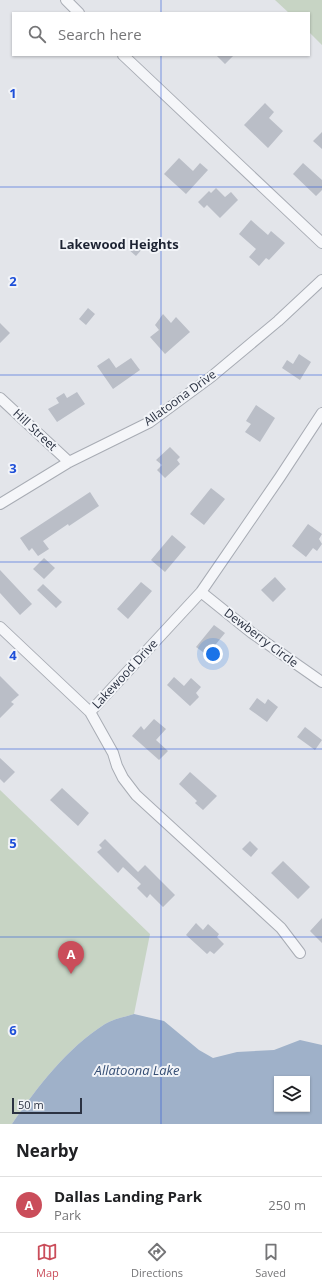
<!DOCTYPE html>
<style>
:root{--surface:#fff;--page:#f2f2f2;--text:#202124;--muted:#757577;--line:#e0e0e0;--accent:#ca4d5a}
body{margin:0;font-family:"Open Sans",sans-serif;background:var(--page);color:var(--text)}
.controls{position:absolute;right:12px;bottom:12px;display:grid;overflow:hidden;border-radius:0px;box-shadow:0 1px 3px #0004}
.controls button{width:36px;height:36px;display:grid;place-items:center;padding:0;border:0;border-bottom:1px solid var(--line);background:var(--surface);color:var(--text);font:20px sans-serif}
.scale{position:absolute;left:12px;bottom:10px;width:70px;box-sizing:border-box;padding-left:4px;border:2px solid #2b3242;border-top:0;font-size:11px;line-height:14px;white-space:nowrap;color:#2b3242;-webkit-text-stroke:3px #f2f4f8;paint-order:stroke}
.you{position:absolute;left:213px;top:654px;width:14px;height:14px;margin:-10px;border:3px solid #fff;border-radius:50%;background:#1a73e8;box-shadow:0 0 0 6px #1a73e833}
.badge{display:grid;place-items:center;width:26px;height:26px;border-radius:50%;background:var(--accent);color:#fff;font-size:13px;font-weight:700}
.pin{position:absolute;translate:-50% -33px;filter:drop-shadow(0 1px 2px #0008)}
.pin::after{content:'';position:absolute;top:21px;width:14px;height:12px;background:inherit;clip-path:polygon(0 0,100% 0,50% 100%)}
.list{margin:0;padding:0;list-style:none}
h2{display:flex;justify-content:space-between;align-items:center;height:52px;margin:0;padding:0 16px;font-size:17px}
h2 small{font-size:13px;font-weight:400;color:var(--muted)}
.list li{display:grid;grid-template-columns:26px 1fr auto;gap:12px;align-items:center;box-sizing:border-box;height:56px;padding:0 16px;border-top:1px solid var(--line)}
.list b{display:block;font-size:15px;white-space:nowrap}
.list p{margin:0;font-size:13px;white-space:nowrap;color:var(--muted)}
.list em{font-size:13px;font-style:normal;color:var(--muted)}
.icon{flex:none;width:22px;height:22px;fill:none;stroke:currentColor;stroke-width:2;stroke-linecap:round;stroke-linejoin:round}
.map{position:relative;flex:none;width:322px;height:1124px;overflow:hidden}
.search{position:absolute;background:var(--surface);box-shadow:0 1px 3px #0004;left:12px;right:12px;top:12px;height:44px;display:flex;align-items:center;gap:10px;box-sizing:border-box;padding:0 14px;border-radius:0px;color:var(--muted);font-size:15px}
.sheet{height:108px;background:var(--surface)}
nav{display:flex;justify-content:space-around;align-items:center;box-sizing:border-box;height:56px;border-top:1px solid var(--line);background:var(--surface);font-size:11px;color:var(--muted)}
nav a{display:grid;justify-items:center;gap:2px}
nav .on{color:var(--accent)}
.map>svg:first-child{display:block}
.green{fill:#c7d4c4}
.water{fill:#9fb1c9;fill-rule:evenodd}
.building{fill:#babec7}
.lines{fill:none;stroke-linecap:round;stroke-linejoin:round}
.minor-casing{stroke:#a8acb4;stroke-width:12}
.minor{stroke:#f5f6f9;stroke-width:10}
.grid{fill:none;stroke:#1d4ed8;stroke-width:1;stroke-opacity:0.55}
.labels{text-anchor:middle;stroke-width:4;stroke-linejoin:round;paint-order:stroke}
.street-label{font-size:12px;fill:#2b3242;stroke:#f2f4f8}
.neighbourhood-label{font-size:13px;font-weight:bold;fill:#1d2333;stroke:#f2f4f8}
.water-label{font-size:13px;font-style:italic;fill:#364f75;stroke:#f2f4f8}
.grid-label{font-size:13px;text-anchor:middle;font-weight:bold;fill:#1d4ed8;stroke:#f2f4f8;stroke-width:4;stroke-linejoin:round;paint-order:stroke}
</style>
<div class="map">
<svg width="322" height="1124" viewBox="0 0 322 1124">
<rect width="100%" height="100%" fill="#e3e5ea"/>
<path class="green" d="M275 0H322V45L309 32V13H289Z
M0 790 150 934 134 1014C125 1017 113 1019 105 1024 67 1048 37 1087 12 1124H0Z"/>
<path class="water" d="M134 1014 164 1021 199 1050 213 1058 237 1052 274 1050 300 1040 322 1045V1124H12C37 1087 67 1048 105 1024 113 1019 125 1017 134 1014ZM277 1079H307V1109H277Z"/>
<path class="building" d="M216 55H234L225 64Z
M265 103 274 112 269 118 283 131 268 148 244 125Z
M322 132V149L313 141Z
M179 158 193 171 200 163 208 170 186 194 164 174Z
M303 163 322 180V190L316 196 293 174Z
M216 188 225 197 231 192 238 200 220 218 207 205 204 208 198 202 209 191 211 193Z
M251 220 268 235 271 231 285 243 269 260 266 258 259 266 249 257 256 249 239 234Z
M135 241 143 248 136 256 128 249Z
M88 308 95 314 86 325 79 319Z
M163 314 171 323 176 317 190 332 165 354 150 337 159 330 155 325Z
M0 323 10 333 0 343Z
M299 354 311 362 300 380 282 368 287 360 293 364Z
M109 358 116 368 131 358 140 370 113 389 97 366Z
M77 392 85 404 57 422 48 409 59 403 56 398 64 393 67 398Z
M256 405 275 418 260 442 245 432 251 424 246 421Z
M170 447 180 457 177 460 180 464 165 478 157 470 162 465 156 460Z
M211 488 225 499 204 525 190 514Z
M90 492 99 506 69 526 68 524 43 541 49 549 38 556 32 548 29 551 20 538Z
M308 524 322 534 319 539 322 544 317 551 313 548 306 557 292 546Z
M172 535 186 547 165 572 151 560Z
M44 558 55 568 44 579 33 569Z
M0 570 32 604 20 615 0 593Z
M275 577 286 589 273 602 261 590Z
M141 582 152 591 128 619 117 609Z
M43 584 62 602 56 608 37 590Z
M214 625 225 633 207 655 196 647Z
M0 676 19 695 11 702 14 704 0 718Z
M174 677 184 686 191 678 201 687 196 693 199 697 190 706 167 685Z
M257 698 265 704 268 699 278 707 267 722 249 709Z
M154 719 166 729 156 740 168 751 159 760 132 736 141 726 144 730Z
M305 727 322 740 315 750 297 737Z
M0 758 15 772 4 783 0 779Z
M190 772 217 796 203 810 195 803 197 801 179 784Z
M62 788 89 813 78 826 50 800Z
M105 839 138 872 145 865 175 895 163 907 150 894 147 898 137 888 141 884 123 867 118 873 97 852 102 848 99 845Z
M250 841 258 849 251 857 242 849Z
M283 861 310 887 298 899 271 873Z
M322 918V943L310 931Z
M196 923 203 930 208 924 219 934 217 937 224 944 214 954 210 951 207 954 186 935Z"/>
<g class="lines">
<defs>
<path id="minor" d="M66 0 79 13
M123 55 322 243
M0 398 69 462
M0 504 69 462 150 422 211 377 278 321 322 280
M201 592 252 633 322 682
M0 627 90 712 113 753 117 766 123 778 136 795 281 928 300 953
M90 712 201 592 280 477 322 413"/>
</defs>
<use href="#minor" class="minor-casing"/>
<use href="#minor" class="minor"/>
</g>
<path class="grid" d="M161 0V13M161 55V1124M0 187H322M0 375H322M0 562H322M0 749H322M0 937H322"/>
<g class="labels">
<g class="street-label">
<text transform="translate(180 398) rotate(-36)" y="4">Allatoona Drive</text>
<text transform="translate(35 430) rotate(43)" y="4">Hill Street</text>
<text transform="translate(261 638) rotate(37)" y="4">Dewberry Circle</text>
<text transform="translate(125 674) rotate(-47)" y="4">Lakewood Drive</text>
</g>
<g class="neighbourhood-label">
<text x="119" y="249">Lakewood Heights</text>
</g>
<g class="water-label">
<text x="137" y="1075">Allatoona Lake</text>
</g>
</g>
<g class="grid-label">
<text x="13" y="98">1</text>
<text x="13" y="286">2</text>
<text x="13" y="473">3</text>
<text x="13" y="660">4</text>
<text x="13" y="848">5</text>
<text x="13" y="1035">6</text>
</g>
</svg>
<div class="controls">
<button><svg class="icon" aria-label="layers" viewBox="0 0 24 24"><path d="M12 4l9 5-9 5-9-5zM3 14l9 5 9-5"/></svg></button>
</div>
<div class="scale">50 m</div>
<div class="you"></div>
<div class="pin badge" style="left:71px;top:974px">A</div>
<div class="search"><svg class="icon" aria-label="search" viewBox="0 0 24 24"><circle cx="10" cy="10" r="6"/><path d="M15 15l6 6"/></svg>Search here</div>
</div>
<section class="sheet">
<h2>Nearby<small></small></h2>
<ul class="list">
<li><span class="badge">A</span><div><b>Dallas Landing Park</b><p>Park</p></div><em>250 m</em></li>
</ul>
</section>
<nav>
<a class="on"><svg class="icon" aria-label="map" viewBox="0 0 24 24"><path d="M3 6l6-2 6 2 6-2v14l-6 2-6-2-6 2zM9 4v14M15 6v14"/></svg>Map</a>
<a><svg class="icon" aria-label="directions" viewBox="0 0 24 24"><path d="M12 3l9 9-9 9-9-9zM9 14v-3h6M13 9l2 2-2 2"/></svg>Directions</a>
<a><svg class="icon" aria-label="saved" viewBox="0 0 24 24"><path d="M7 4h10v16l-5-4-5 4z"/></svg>Saved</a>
</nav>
